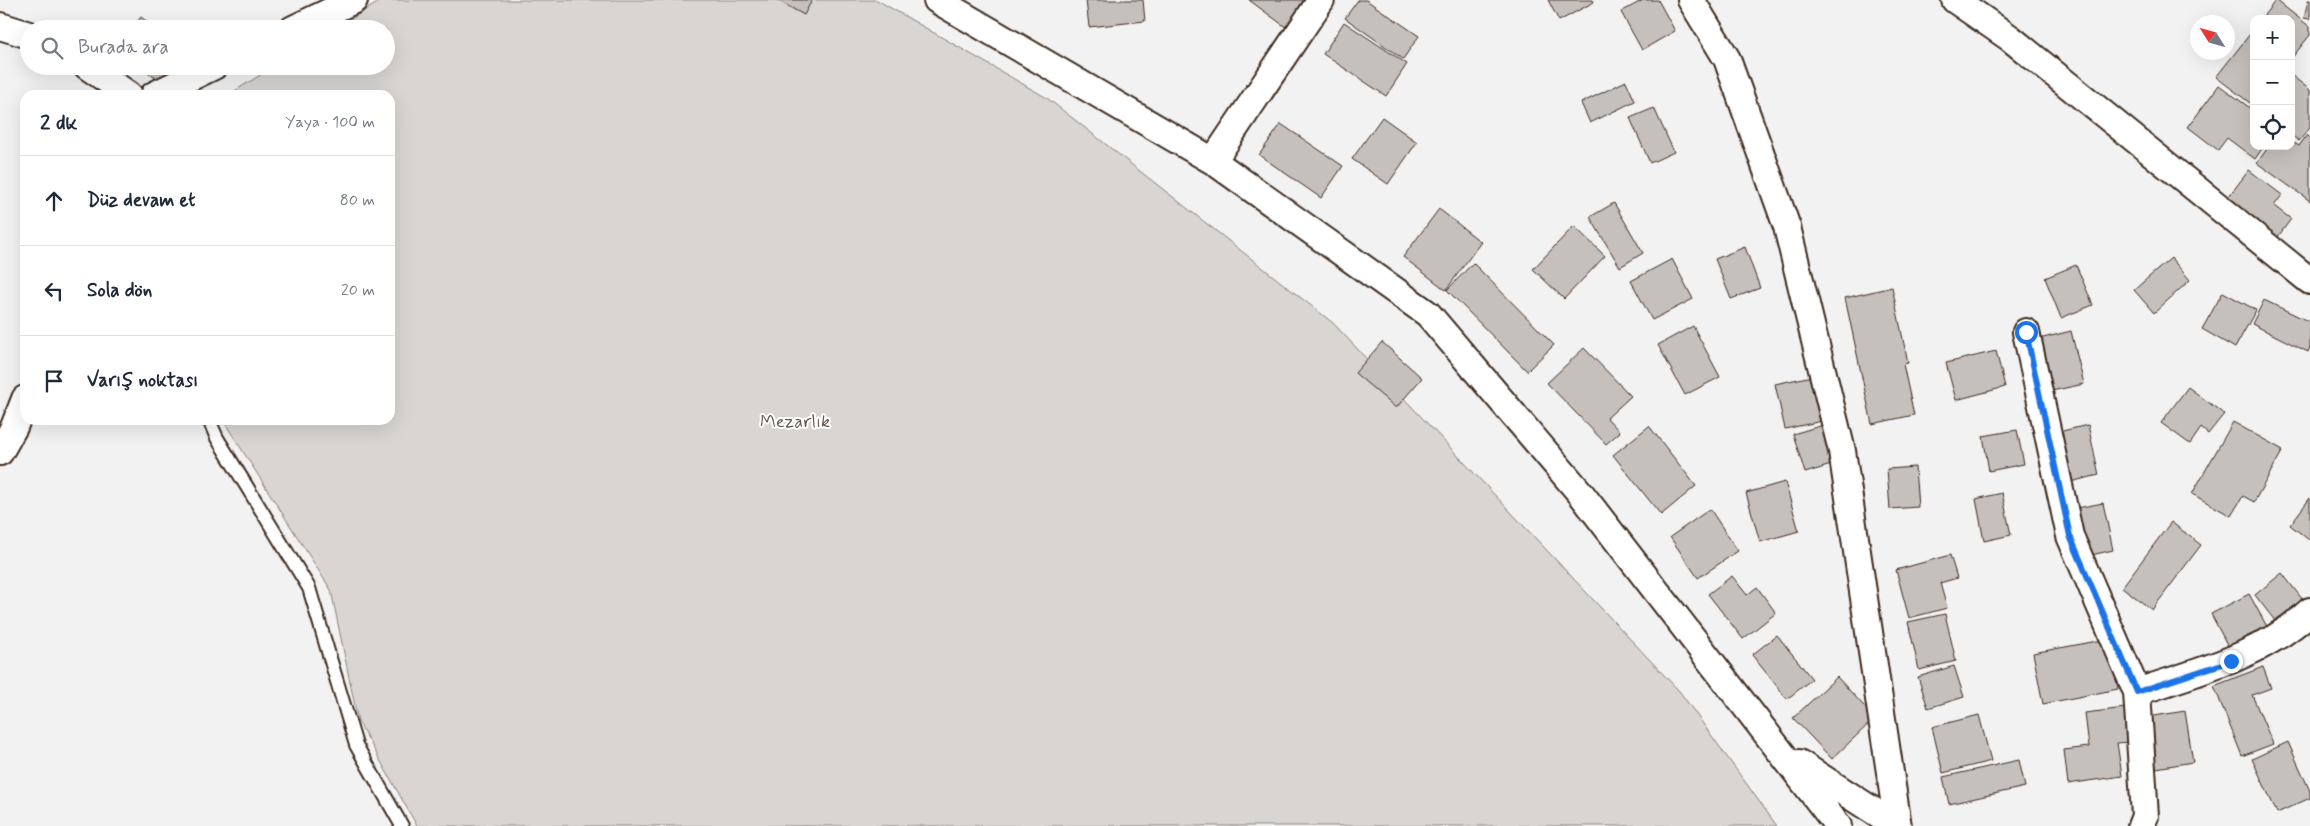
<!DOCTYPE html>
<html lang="tr">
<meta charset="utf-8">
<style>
:root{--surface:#fff;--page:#f2f2f3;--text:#1f2937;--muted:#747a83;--line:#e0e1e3}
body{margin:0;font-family:Mynerve,sans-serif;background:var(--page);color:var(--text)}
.controls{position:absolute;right:15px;top:15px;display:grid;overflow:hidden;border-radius:10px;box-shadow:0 5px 20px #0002}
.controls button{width:45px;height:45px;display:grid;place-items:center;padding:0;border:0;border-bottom:1px solid var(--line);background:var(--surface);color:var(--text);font:25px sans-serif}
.compass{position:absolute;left:2190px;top:15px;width:45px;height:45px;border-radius:50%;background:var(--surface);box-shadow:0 5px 20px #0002;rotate:307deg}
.stop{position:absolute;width:15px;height:15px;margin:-11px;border:4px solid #1a73e8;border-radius:50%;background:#fff}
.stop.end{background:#1a73e8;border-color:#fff;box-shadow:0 1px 5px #0008}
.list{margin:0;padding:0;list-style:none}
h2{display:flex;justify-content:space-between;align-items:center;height:65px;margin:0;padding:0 20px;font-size:21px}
h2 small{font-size:16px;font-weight:400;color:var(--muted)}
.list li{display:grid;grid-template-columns:32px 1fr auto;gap:15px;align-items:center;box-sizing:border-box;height:90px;padding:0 20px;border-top:1px solid var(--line)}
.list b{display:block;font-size:19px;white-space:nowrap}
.list em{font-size:16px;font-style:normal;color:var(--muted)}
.icon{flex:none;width:28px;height:28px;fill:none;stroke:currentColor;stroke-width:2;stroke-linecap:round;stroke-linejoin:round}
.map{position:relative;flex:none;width:2310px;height:826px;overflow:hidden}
.search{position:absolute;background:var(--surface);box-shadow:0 5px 20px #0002;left:20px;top:20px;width:375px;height:55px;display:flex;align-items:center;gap:12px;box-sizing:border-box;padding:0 18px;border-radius:28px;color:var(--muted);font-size:19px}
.panel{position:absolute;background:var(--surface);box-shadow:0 5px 20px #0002;left:20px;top:90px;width:375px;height:335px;border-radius:15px}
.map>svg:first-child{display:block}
.green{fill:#d8d5d2;stroke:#8a8078}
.building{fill:#c6c0bd;stroke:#3b2a1e}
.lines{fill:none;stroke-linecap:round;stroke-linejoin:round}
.service-casing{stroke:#3b2a1e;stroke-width:16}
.minor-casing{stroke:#3b2a1e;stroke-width:30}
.service{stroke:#fff;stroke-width:12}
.minor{stroke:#fff;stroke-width:26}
.route{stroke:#1a73e8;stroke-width:6}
.labels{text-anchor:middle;stroke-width:4;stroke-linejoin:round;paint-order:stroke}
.park-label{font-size:18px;fill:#62554b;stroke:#fff}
</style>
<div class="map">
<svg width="2310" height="826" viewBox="0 0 2310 826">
<rect width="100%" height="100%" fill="#f3f2f2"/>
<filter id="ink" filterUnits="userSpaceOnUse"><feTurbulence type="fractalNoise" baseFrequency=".02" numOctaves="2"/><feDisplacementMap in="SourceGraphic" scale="10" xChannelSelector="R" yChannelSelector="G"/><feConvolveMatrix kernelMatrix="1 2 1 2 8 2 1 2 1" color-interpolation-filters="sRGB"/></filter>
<g filter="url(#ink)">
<path class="green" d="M382 0H877L1047 98 1333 323 1680 692 1777 826H417L358 721 331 590 223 420H390V95H228L275 66H386V29H335Z"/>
<path class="building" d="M777 0H812L804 15Z
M1086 0H1143L1145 21 1089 27Z
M1249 0H1314L1291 31Z
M1358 0H1366L1419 36 1403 59 1345 18Z
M1548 0H1593L1594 2 1559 21Z
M1643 0H1658L1675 31 1642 50 1621 12Z
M2276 0 2310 27V35L2291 59V19H2261Z
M2308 0H2310V19L2304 18Z
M141 17 156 29H132Z
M1344 22 1407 64 1386 96 1323 54Z
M2254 29V106L2216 77Z
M140 66H184L180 71 176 69 164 85Z
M2291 75 2310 90V128L2299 141 2291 135Z
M1626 81 1635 101 1590 123 1581 103Z
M2219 85 2254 111V146H2264L2255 159 2227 138 2218 150 2188 127Z
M1654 108 1674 152 1650 163 1630 118Z
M1382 117 1417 142 1388 184 1352 159Z
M1281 124 1343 166 1321 198 1259 155Z
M2307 135 2310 138V201L2257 163 2269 146H2291V141L2299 146Z
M2249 170 2282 195 2274 206 2291 219 2277 238 2226 200Z
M1614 203 1643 253 1620 267 1590 217Z
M1439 209 1481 242 1446 290 1403 257Z
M1574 226 1605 256 1564 299 1533 269Z
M1745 247 1760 288 1731 299 1715 259Z
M2171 258 2190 280 2154 313 2134 290Z
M1672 259 1693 299 1652 320 1631 281Z
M1473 263 1554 345 1527 371 1447 290Z
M2076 265 2093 305 2061 318 2045 278Z
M1892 287 1908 363 1903 364 1914 415 1872 424 1845 298Z
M2223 292 2256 310 2235 348 2202 329Z
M2264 300 2310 322V347L2308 352 2252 324Z
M1693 326 1720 377 1685 395 1658 345Z
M2071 331 2084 384 2047 392 2035 340Z
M1382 342 1422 378 1396 408 1355 373Z
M1584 348 1631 396 1607 418 1620 432 1606 444 1547 383Z
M1996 351 2005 387 1956 400 1946 363Z
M1812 376 1822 421 1785 429 1775 384Z
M2188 387 2224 414 2208 434 2201 428 2190 444 2161 423Z
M2233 422 2283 450 2254 502 2243 496 2231 516 2192 494Z
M1830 423 1841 462 1805 473 1793 434Z
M2088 425 2099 475 2070 482 2058 432Z
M1649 426 1696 486 1661 515 1613 455Z
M2017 430 2024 464 1989 471 1983 436Z
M1915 467 1918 507 1890 509 1887 469Z
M1785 482 1799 531 1760 542 1746 493Z
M2002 493 2011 535 1984 541 1976 499Z
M2310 498V538L2309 540 2290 525Z
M2103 503 2113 550 2087 556 2077 508Z
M1710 509 1738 551 1698 578 1670 537Z
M2171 522 2201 545 2152 610 2122 587Z
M1950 555 1957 578 1940 583 1947 608 1909 618 1896 570Z
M2282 573 2306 604 2279 626 2255 595Z
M1732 576 1747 595 1757 587 1776 613 1743 639 1708 594Z
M2249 594 2270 632 2231 652 2211 614Z
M1945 614 1956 661 1919 670 1908 622Z
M1777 635 1812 679 1787 699 1752 655Z
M2108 639 2118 689 2043 704 2033 653Z
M1954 666 1964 697 1928 708 1918 677Z
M2263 667 2271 688 2252 695 2273 744 2242 756 2214 686Z
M1837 677 1875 718 1832 759 1793 718Z
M2125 708 2129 742 2117 743 2122 776 2068 784 2064 750 2089 747 2085 713Z
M2185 711 2193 762 2150 769 2142 718Z
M1979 715 1991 761 1943 773 1932 727Z
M2288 742 2310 791V798L2277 813 2252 759Z
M2019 760 2025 787 1949 804 1943 777Z"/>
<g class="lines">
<defs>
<path id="service" d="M209 420 217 438 309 588 356 745 402 826"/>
<path id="minor" d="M937 0 1213 161 1428 314 1582 495 1838 826
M1691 0 1727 59 1787 227 1842 451 1898 826
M1955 0 2010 38 2310 281
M0 26 29 35
M293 29 354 0
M87 66 129 95
M154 95 214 66
M1213 161 1321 0
M2026 332 2070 536 2137 692 2145 816 2141 826
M0 452 14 427 25 399
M2137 692C2197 672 2263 656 2310 611
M1799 763 1897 826"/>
</defs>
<use href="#service" class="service-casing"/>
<use href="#minor" class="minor-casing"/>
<use href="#service" class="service"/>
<use href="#minor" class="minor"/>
</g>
</g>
<g class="lines" filter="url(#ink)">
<path class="route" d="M2026 332 2070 536 2137 692 2231 661"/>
</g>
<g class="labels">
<g class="park-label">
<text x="795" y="427">Mezarlık</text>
</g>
</g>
</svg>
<div class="controls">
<button>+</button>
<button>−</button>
<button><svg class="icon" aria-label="locate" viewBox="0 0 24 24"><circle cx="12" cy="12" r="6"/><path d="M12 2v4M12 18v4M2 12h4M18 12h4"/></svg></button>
</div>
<svg class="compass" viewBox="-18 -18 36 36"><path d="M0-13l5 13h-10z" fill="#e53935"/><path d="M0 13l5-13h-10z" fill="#747a83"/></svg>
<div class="stop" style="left:2026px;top:332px"></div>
<div class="stop end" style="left:2231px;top:661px"></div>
<div class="search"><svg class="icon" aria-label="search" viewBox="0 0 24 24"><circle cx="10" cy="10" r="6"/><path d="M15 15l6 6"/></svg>Burada ara</div>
<section class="panel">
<h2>2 dk<small>Yaya · 100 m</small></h2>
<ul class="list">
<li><svg class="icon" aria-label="ahead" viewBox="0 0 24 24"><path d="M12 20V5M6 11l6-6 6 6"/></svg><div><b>Düz devam et</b></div><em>80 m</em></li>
<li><svg class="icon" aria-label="left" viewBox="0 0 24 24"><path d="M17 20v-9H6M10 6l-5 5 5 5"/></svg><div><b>Sola dön</b></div><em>20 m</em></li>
<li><svg class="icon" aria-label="arrive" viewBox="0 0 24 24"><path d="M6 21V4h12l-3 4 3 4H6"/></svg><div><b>Varış noktası</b></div></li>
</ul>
</section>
</div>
